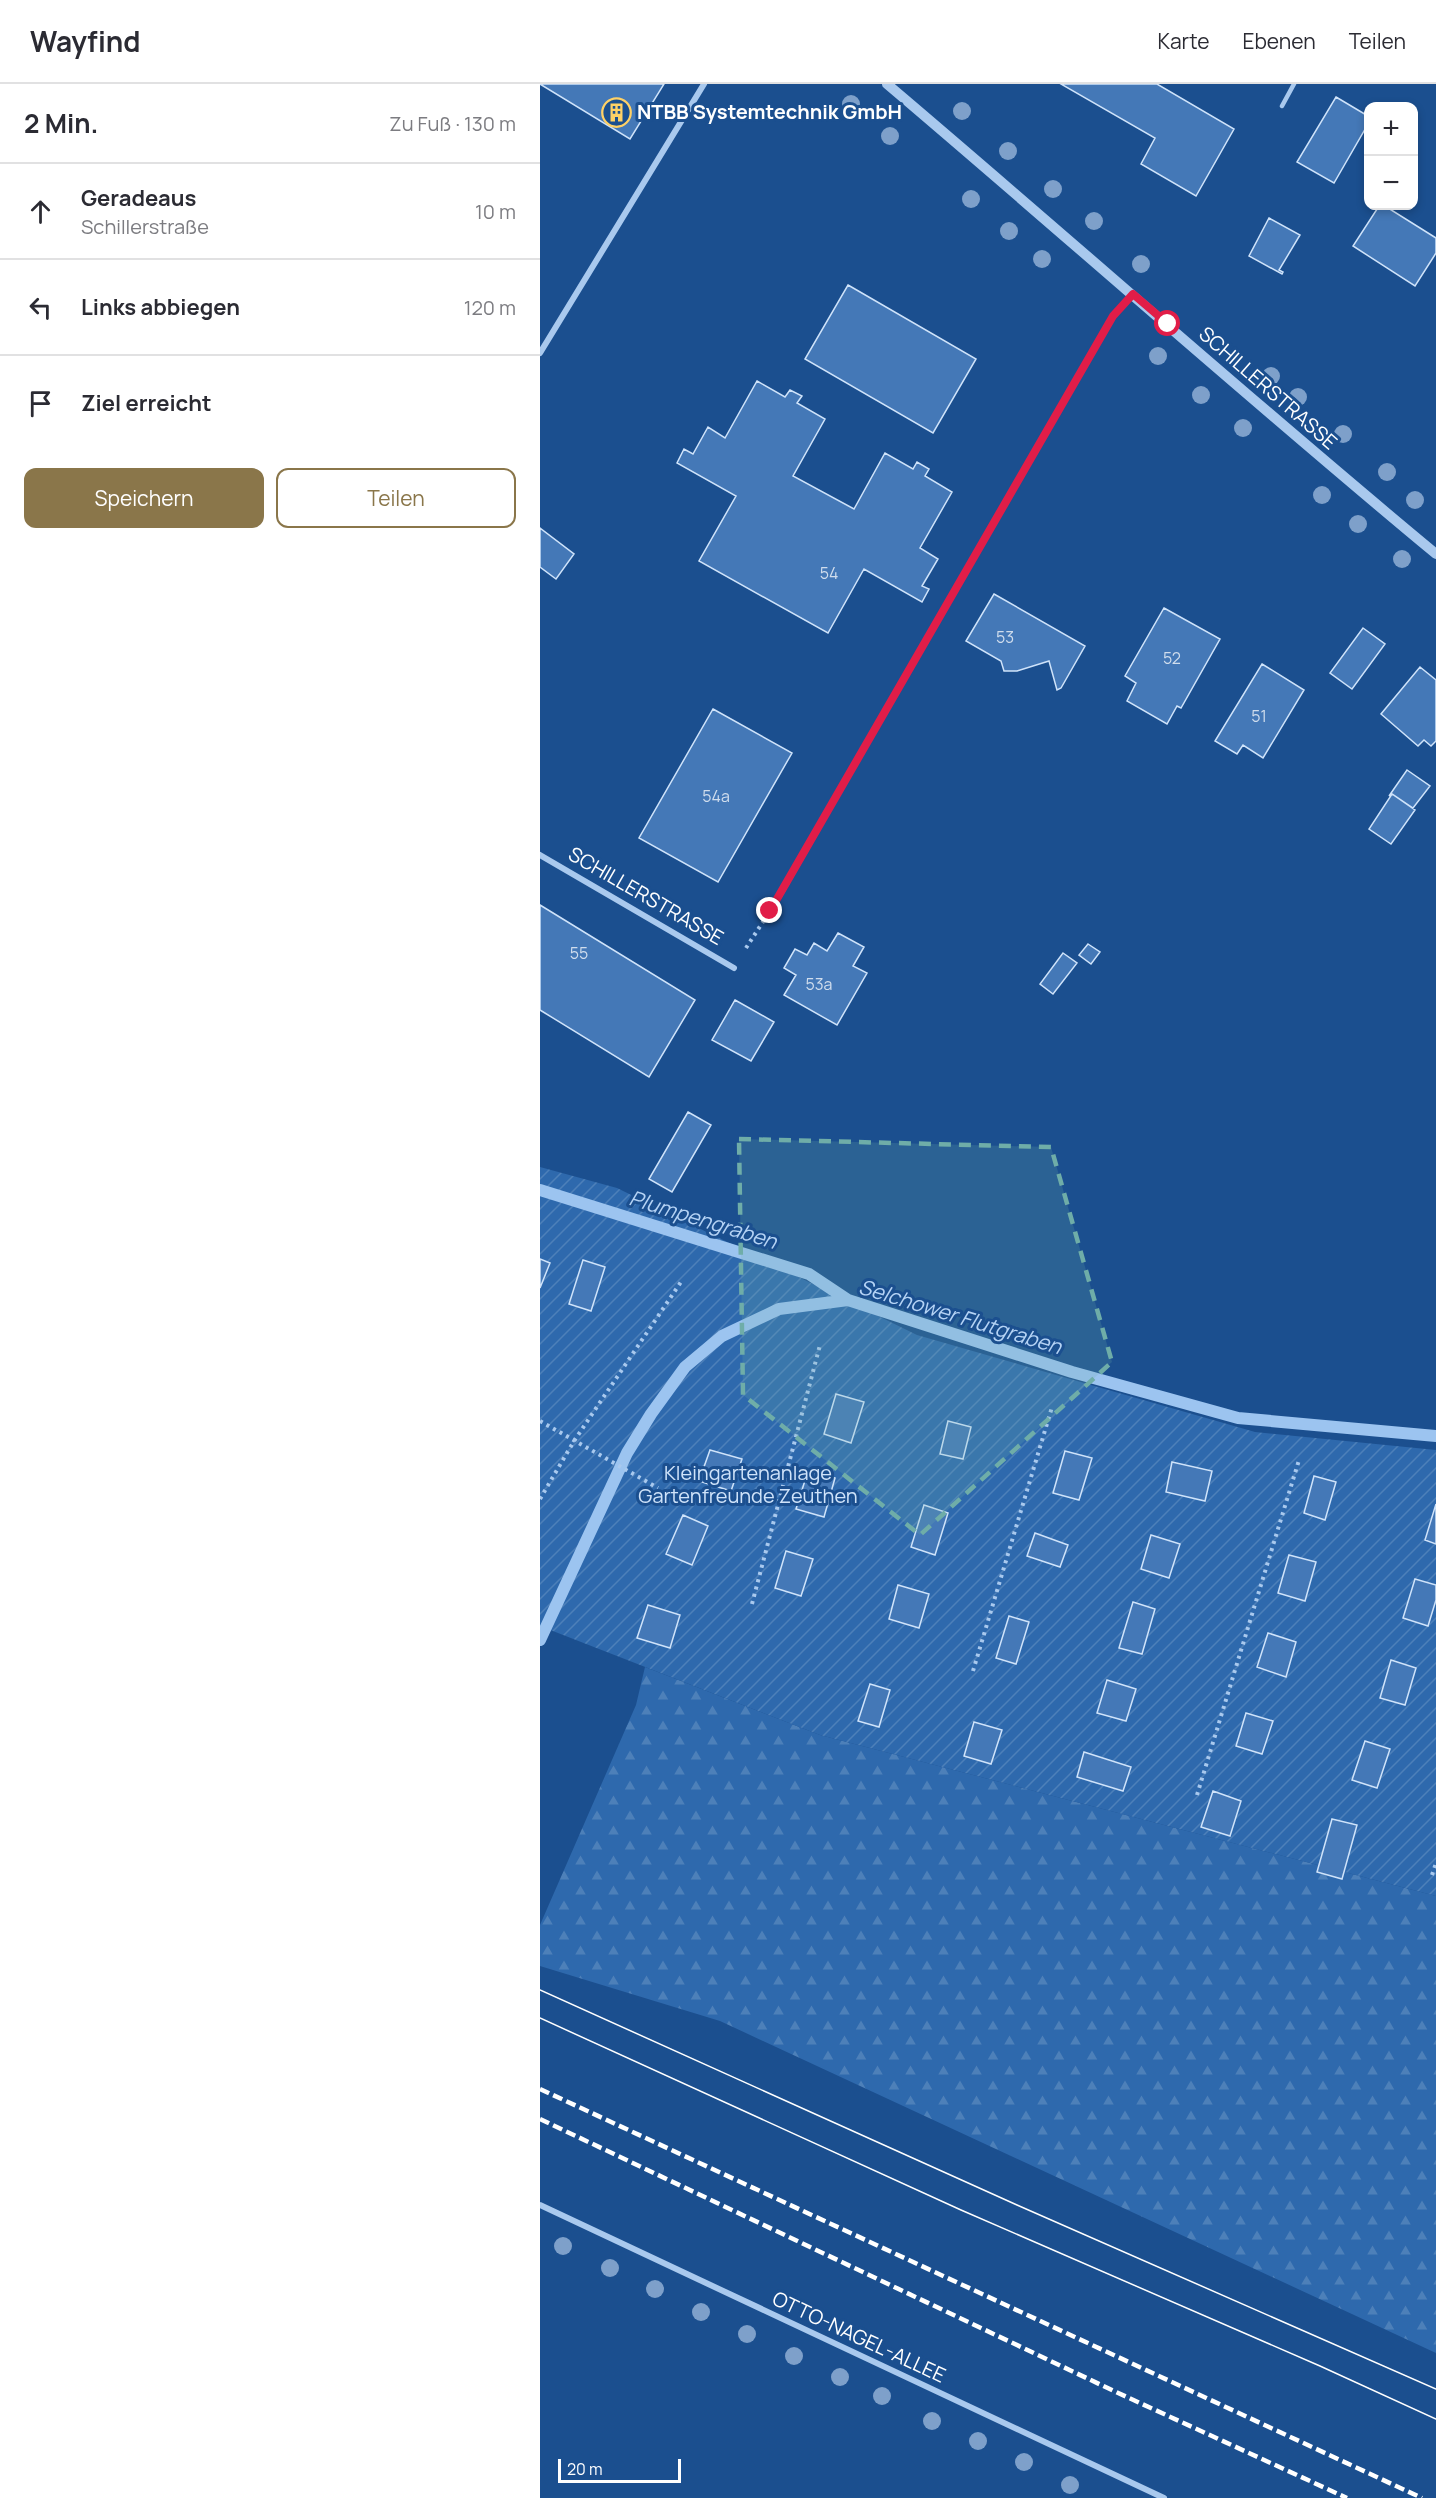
<!DOCTYPE html>
<html lang="de">
<meta charset="utf-8">
<style>
:root{--surface:#fff;--page:#f2f2f3;--text:#2b2b33;--muted:#7c7c81;--line:#e1e1e2;--accent:#8a764a}
body{margin:0;font-family:Manrope,sans-serif;background:var(--page);color:var(--text)}
.controls{position:absolute;right:18px;top:18px;display:grid;overflow:hidden;border-radius:12px;box-shadow:0 3px 9px #0003}
.controls button{width:54px;height:54px;display:grid;place-items:center;padding:0;border:0;border-bottom:2px solid var(--line);background:var(--surface);color:var(--text);font:30px sans-serif}
.scale{position:absolute;left:18px;bottom:15px;width:123px;box-sizing:border-box;padding-left:6px;border:3px solid #fff;border-top:0;font-size:16px;line-height:21px;white-space:nowrap;color:#fff;-webkit-text-stroke:4px #1b4f8f;paint-order:stroke}
.stop{position:absolute;width:18px;height:18px;margin:-14px;border:4px solid #e11d48;border-radius:50%;background:#fff}
.stop.end{background:#e11d48;border-color:#fff;box-shadow:0 2px 6px #0008}
.list{margin:0;padding:0;list-style:none}
h2{display:flex;justify-content:space-between;align-items:center;height:78px;margin:0;padding:0 24px;font-size:26px}
h2 small{font-size:20px;font-weight:400;color:var(--muted)}
.list li{display:grid;grid-template-columns:39px 1fr auto;gap:18px;align-items:center;box-sizing:border-box;height:96px;padding:0 24px;border-top:2px solid var(--line)}
.list b{display:block;font-size:22px;white-space:nowrap}
.list p{margin:0;font-size:20px;white-space:nowrap;color:var(--muted)}
.list em{font-size:20px;font-style:normal;color:var(--muted)}
.actions{display:flex;gap:12px;padding:18px 24px}
.actions a{flex:1;padding:14px 0;border:2px solid var(--accent);border-radius:12px;text-align:center;font-size:21px;color:var(--accent)}
.actions .main{background:var(--accent);color:#fff}
.icon{flex:none;width:33px;height:33px;fill:none;stroke:currentColor;stroke-width:2;stroke-linecap:round;stroke-linejoin:round}
.map{position:relative;flex:none;width:896px;height:2414px;overflow:hidden}
header{display:flex;align-items:center;gap:36px;box-sizing:border-box;height:84px;padding:0 30px;background:var(--surface);border-bottom:2px solid var(--line)}
header strong{font-size:28px}
nav{display:flex;gap:33px;margin-inline-start:auto;font-size:21px}
main{display:flex}
aside{flex:1;background:var(--surface)}
.map>svg:first-child{display:block}
.forest{fill:url(#forest-firs)}
.garden{fill:url(#garden-furrows)}
.lines{fill:none;stroke-linecap:round;stroke-linejoin:round}
.stream{stroke:#9cc4f0;stroke-width:12}
.building{fill:#4478b7;stroke:#cfe3fa;stroke-width:1.5}
.path{stroke:#a9c9ee;stroke-width:4;stroke-dasharray:3 4.5;stroke-linecap:butt}
.service{stroke:#a9c9ee;stroke-width:4.5}
.minor{stroke:#a9c9ee;stroke-width:6}
.tertiary{stroke:#a9c9ee;stroke-width:10}
.tram{stroke:#fff;stroke-width:1.5}
.rail{stroke:#fff;stroke-width:4.5;stroke-dasharray:10 4.5;stroke-linecap:butt}
.tree{fill:#7ea0ca}
.route{stroke:#e11d48;stroke-width:8}
.marked{fill:#6fada8;fill-opacity:0.2;stroke:#6fada8;stroke-width:4.5;stroke-dasharray:12 8;stroke-linejoin:round}
.labels{text-anchor:middle;stroke-width:6;stroke-linejoin:round;paint-order:stroke}
.number-label{font-size:16px;fill:#d0dded}
.poi-label{font-size:20px;font-weight:bold;fill:#fff;stroke:#1b4f8f;text-anchor:start}
.street-label{font-size:20px;fill:#fff;stroke:#1b4f8f}
.park-label{font-size:20px;fill:#cfe3fa;stroke:#1b4f8f}
.water-label{font-size:21px;font-style:italic;fill:#b5d3f5;stroke:#1b4f8f}
</style>
<header>
<strong>Wayfind</strong>
<nav><a>Karte</a><a>Ebenen</a><a>Teilen</a></nav>
</header>
<main>
<aside>
<h2>2 Min.<small>Zu Fuß · 130 m</small></h2>
<ul class="list">
<li><svg class="icon" aria-label="ahead" viewBox="0 0 24 24"><path d="M12 20V5M6 11l6-6 6 6"/></svg><div><b>Geradeaus</b><p>Schillerstraße</p></div><em>10 m</em></li>
<li><svg class="icon" aria-label="left" viewBox="0 0 24 24"><path d="M17 20v-9H6M10 6l-5 5 5 5"/></svg><div><b>Links abbiegen</b></div><em>120 m</em></li>
<li><svg class="icon" aria-label="arrive" viewBox="0 0 24 24"><path d="M6 21V4h12l-3 4 3 4H6"/></svg><div><b>Ziel erreicht</b></div></li>
</ul>
<div class="actions"><a class="main">Speichern</a><a>Teilen</a></div>
</aside>
<div class="map">
<svg width="896" height="2414" viewBox="0 0 896 2414">
<defs>
<pattern id="forest-firs" width="22" height="20" patternUnits="userSpaceOnUse" patternTransform="scale(1.5)"><rect width="22" height="20" fill="#2e69ad"/><path d="M5 1l3.5 6h-7zM16 11l3.5 6h-7z" fill="#4d80b9"/></pattern>
<pattern id="garden-furrows" width="10" height="10" patternUnits="userSpaceOnUse" patternTransform="scale(1.5)"><rect width="10" height="10" fill="#2e69ad"/><path d="M-1 1l2-2M0 10L10 0M9 11l2-2" fill="none" stroke="#4d80b9"/></pattern>
</defs>
<rect width="100%" height="100%" fill="#1b4f8f"/>
<path class="forest" d="M105 1583 280 1651 896 1812V2269L180 1937 0 1882V1841L96 1621Z"/>
<path class="garden" d="M0 1083 77 1104 377 1251 715 1348 896 1366V1812L280 1651 0 1542Z"/>
<g class="lines">
<path class="stream" d="M0 1106 269 1190 308 1216
M0 1556 87 1369 111 1330 145 1283 182 1252 239 1225 308 1216 532 1288 698 1334 896 1352"/>
</g>
<path class="building" d="M0 0H124L90 55Z
M521 0H617L694 45 656 112 601 80 615 54Z
M796 13 828 32V40L794 99 757 78Z
M839 122H845L896 154V169L875 202 813 162Z
M729 134 760 151 739 186 743 188 742 190 709 172Z
M308 201 436 275 393 349 265 275Z
M217 297 245 313 250 306 262 312 257 319 285 335 253 392 314 425 345 369 373 385 377 378 389 385 385 392 412 408 380 464 398 475 382 502 389 505 382 518 324 485 288 549 159 477 196 412 137 379 144 365 153 370 168 343 185 354Z
M0 444 34 470 16 495 0 483Z
M454 510 545 562 521 604 517 606 509 577 477 587H464L461 577 426 557Z
M624 524 680 555 641 624 637 622 627 640 587 617 596 599 585 592Z
M823 544 845 560 812 605 790 589Z
M722 580 764 606 723 674 703 661 697 670 675 657Z
M880 583 896 596V657L891 662 884 656 878 662 841 630Z
M173 625 252 669 178 798 99 754Z
M867 686 890 702 873 724 852 710 849 712Z
M852 710 875 726 851 760 829 745Z
M0 821 155 916 109 993 0 926Z
M298 849 324 863 313 882 327 889 297 941 244 911 256 891 244 884 255 865 267 871 274 859 287 867Z
M548 860 560 868 551 880 539 871Z
M523 869 537 879 513 910 500 900Z
M195 916 234 938 211 977 172 956Z
M148 1028 171 1041 132 1108 109 1095Z
M0 1175 10 1179 0 1204Z
M43 1176 65 1183 51 1227 29 1220Z
M296 1310 324 1318 311 1359 284 1350Z
M408 1337 431 1343 423 1375 400 1370Z
M170 1366 202 1375 191 1407 159 1397Z
M525 1367 552 1374 539 1416 513 1409Z
M632 1378 672 1387 665 1417 626 1408Z
M268 1387 295 1394 284 1433 256 1425Z
M774 1392 796 1398 785 1436 764 1429Z
M896 1420V1460L885 1456Z
M384 1421 408 1429 395 1471 371 1463Z
M143 1431 168 1442 152 1481 126 1470Z
M495 1449 528 1461 520 1483 487 1472Z
M611 1451 640 1460 629 1494 601 1485Z
M246 1467 273 1475 261 1512 235 1504Z
M749 1471 776 1478 765 1517 738 1509Z
M875 1495 896 1501V1516L888 1542 863 1534Z
M358 1501 389 1510 379 1544 349 1535Z
M593 1518 615 1525 602 1570 579 1564Z
M108 1521 140 1531 130 1564 97 1554Z
M469 1532 489 1538 476 1580 456 1574Z
M728 1549 756 1558 746 1593 717 1583Z
M851 1576 876 1584 865 1621 840 1614Z
M567 1596 596 1605 586 1637 557 1629Z
M330 1600 350 1606 339 1643 318 1637Z
M706 1629 733 1637 722 1670 696 1662Z
M434 1638 462 1646 451 1680 424 1672Z
M825 1657 850 1665 837 1704 812 1696Z
M544 1668 591 1683 583 1707 537 1693Z
M673 1707 701 1717 690 1752 661 1743Z
M792 1735 817 1741 802 1795 777 1788Z"/>
<g class="lines">
<path class="path" d="M206 864 228 830
M0 1337 118 1404
M0 1415 34 1357 141 1198
M212 1520 280 1261
M433 1587 512 1323
M657 1711 759 1376
M892 1791 896 1779"/>
<path class="service" d="M742 22 754 0
M240 812 563 248 573 232 591 212"/>
<path class="minor" d="M0 269 164 0
M0 771 194 884
M0 2121 624 2414"/>
<path class="tertiary" d="M347 0C531 156 710 316 896 470"/>
<path class="tram" d="M0 1906 477 2121 896 2305
M0 1934 421 2126 780 2282 896 2335"/>
<path class="rail" d="M0 2005 882 2414
M0 2035 576 2308 807 2414"/>
</g>
<g class="tree">
<circle cx="311" cy="20" r="9"/>
<circle cx="422" cy="27" r="9"/>
<circle cx="350" cy="52" r="9"/>
<circle cx="468" cy="67" r="9"/>
<circle cx="513" cy="105" r="9"/>
<circle cx="431" cy="115" r="9"/>
<circle cx="554" cy="137" r="9"/>
<circle cx="469" cy="147" r="9"/>
<circle cx="502" cy="175" r="9"/>
<circle cx="601" cy="180" r="9"/>
<circle cx="618" cy="272" r="9"/>
<circle cx="731" cy="292" r="9"/>
<circle cx="661" cy="311" r="9"/>
<circle cx="758" cy="313" r="9"/>
<circle cx="703" cy="344" r="9"/>
<circle cx="803" cy="350" r="9"/>
<circle cx="847" cy="388" r="9"/>
<circle cx="782" cy="411" r="9"/>
<circle cx="875" cy="416" r="9"/>
<circle cx="818" cy="440" r="9"/>
<circle cx="862" cy="475" r="9"/>
<circle cx="23" cy="2162" r="9"/>
<circle cx="70" cy="2184" r="9"/>
<circle cx="115" cy="2205" r="9"/>
<circle cx="161" cy="2228" r="9"/>
<circle cx="207" cy="2250" r="9"/>
<circle cx="254" cy="2272" r="9"/>
<circle cx="300" cy="2293" r="9"/>
<circle cx="342" cy="2312" r="9"/>
<circle cx="392" cy="2337" r="9"/>
<circle cx="438" cy="2357" r="9"/>
<circle cx="484" cy="2378" r="9"/>
<circle cx="530" cy="2401" r="9"/>
</g>
<g class="lines">
<path class="route" d="M230 827 573 232 593 210 628 240"/>
</g>
<path class="marked" d="M199 1055 511 1063 572 1278 380 1451 203 1311Z"/>
<defs>
<symbol id="building-ring" viewBox="-11 -11 22 22"><circle r="9.5" fill="#1b4f8f" stroke="#ffd166" stroke-width="1.5"/><path d="M-4-6H4V6H1V3H-1V6H-4ZM-2.5-4.3h1.7v1.8h-1.7ZM.8-4.3h1.7v1.8H.8ZM-2.5-1h1.7V.8h-1.7ZM.8-1h1.7V.8H.8Z" fill="#ffd166"/></symbol>
</defs>
<g fill-rule="evenodd">
<use href="#building-ring" x="60" y="12" width="33" height="33"/>
</g>
<g class="labels">
<g class="number-label">
<text x="289" y="495">54</text>
<text x="465" y="559">53</text>
<text x="632" y="580">52</text>
<text x="719" y="638">51</text>
<text x="176" y="718">54a</text>
<text x="39" y="875">55</text>
<text x="279" y="906">53a</text>
</g>
<g class="poi-label">
<text x="97" y="35">NTBB Systemtechnik GmbH</text>
</g>
<g class="street-label">
<text transform="translate(728 304) rotate(41)" y="7">SCHILLERSTRASSE</text>
<text transform="translate(106 812) rotate(30)" y="7">SCHILLERSTRASSE</text>
<text transform="translate(319 2253) rotate(25)" y="7">OTTO-NAGEL-ALLEE</text>
</g>
<g class="park-label">
<text x="208" y="1396">Kleingartenanlage<tspan x="208" dy="23">Gartenfreunde Zeuthen</tspan></text>
</g>
<g class="water-label">
<text transform="translate(163 1136) rotate(17)" y="7">Plumpengraben</text>
<text transform="translate(420 1233) rotate(17)" y="7">Selchower Flutgraben</text>
</g>
</g>
</svg>
<div class="controls">
<button>+</button>
<button>−</button>
</div>
<div class="scale">20 m</div>
<div class="stop" style="left:628px;top:240px"></div>
<div class="stop end" style="left:230px;top:827px"></div>
</div>
</main>
